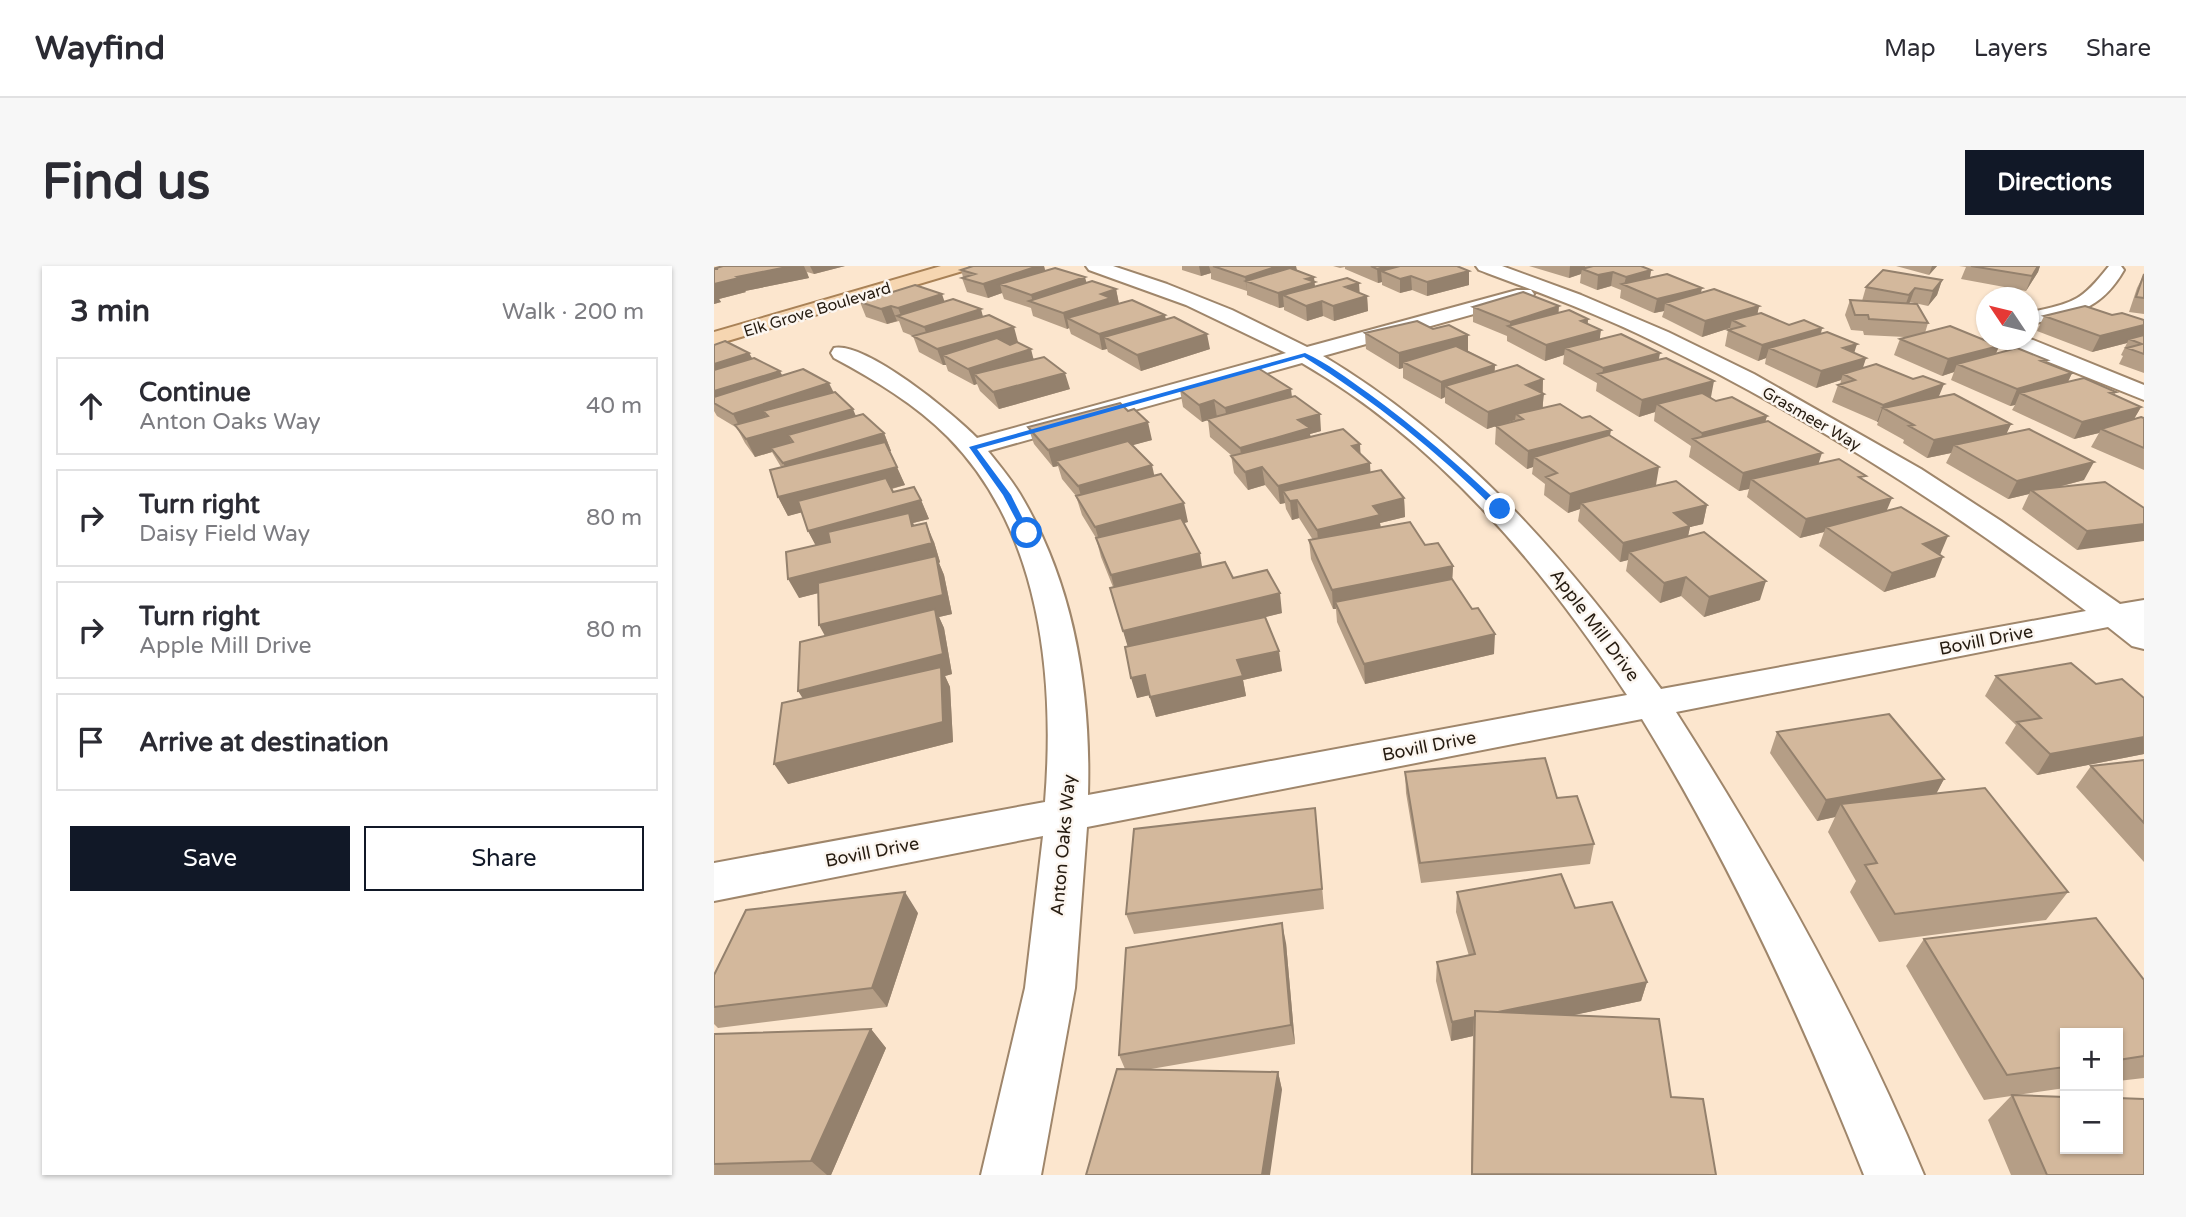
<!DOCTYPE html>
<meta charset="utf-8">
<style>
:root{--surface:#fff;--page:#f7f7f7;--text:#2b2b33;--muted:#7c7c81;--line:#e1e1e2;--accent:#111827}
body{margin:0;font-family:"Varela Round",sans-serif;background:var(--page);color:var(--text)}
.controls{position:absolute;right:21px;bottom:21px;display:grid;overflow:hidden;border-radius:0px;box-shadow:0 2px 5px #0004}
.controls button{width:63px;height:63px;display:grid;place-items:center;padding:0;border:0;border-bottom:2px solid var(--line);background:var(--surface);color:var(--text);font:35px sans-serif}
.compass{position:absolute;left:1262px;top:21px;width:63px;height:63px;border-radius:50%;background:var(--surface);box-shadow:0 2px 5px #0004;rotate:305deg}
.stop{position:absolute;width:21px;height:21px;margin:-16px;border:5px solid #1a73e8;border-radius:50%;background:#fff}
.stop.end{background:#1a73e8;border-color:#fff;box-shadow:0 2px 7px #0008}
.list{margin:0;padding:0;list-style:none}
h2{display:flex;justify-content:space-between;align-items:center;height:91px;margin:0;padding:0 28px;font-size:30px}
h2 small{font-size:23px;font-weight:400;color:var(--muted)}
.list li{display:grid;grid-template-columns:46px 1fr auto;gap:21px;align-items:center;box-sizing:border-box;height:98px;margin:0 14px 14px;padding:0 14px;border:2px solid var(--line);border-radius:0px}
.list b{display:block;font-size:26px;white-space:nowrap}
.list p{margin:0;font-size:23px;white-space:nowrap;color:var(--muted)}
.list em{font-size:23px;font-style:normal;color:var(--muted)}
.actions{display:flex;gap:14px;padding:21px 28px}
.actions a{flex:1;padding:16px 0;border:2px solid var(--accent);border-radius:0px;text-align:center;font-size:24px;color:var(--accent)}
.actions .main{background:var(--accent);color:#fff}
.icon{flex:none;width:38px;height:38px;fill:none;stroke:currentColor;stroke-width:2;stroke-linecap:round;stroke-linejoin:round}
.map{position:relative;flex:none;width:1430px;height:909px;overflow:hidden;border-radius:0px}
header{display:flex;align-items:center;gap:42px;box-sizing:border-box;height:98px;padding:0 35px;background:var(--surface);border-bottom:2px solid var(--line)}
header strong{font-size:33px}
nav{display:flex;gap:38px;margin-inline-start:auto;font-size:24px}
.intro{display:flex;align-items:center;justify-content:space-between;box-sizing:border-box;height:168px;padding:0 42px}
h1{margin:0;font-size:49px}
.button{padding:18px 32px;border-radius:0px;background:var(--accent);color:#fff;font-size:24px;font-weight:700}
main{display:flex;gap:42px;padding:0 42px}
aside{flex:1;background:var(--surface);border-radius:0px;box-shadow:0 2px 5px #0004}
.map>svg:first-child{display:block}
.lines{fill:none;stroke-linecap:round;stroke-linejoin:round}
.minor-casing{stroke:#9f866b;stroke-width:4}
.major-casing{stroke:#a98257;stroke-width:4}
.minor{fill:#fff;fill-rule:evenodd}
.major{fill:#f6d6b1;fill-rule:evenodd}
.wall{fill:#b59e86}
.shaded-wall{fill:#94816d}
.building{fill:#d3b89c;stroke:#94816d;stroke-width:2}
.route{fill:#1a73e8}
.labels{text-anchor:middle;stroke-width:5;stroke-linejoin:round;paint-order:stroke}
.far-street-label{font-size:16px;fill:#251b10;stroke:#fcf6f0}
.street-label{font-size:18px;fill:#251b10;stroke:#fcf6f0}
</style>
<header>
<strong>Wayfind</strong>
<nav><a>Map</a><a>Layers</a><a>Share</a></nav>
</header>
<div class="intro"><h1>Find us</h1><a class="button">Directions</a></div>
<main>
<aside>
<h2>3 min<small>Walk · 200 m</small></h2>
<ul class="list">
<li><svg class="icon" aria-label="ahead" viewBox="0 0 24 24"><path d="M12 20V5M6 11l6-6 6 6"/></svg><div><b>Continue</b><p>Anton Oaks Way</p></div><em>40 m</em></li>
<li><svg class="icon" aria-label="right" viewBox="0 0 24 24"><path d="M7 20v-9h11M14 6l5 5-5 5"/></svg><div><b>Turn right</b><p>Daisy Field Way</p></div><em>80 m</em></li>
<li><svg class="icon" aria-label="right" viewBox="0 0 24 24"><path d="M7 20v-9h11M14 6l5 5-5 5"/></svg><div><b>Turn right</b><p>Apple Mill Drive</p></div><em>80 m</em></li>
<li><svg class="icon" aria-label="arrive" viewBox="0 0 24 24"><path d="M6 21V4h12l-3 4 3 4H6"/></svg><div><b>Arrive at destination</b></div></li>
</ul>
<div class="actions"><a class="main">Save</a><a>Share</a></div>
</aside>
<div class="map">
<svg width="1430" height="909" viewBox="0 0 1430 909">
<rect width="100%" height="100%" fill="#fce6ce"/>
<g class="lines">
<defs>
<path id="minor" d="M372 0H399L453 18 518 44 593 81 803 24H817L820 28 817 32 609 90C748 173 854 294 947 423L1372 345C1237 242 1094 150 941 76 884 48 824 26 765 4L762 0H788L867 29 954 66 1040 108 1207 203 1287 255 1406 338 1430 334V383L1418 380 1394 361 962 446C1056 593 1143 748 1210 909H1150C1088 753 1016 596 928 453L373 561 361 722 327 909H267L311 722 329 570 0 635V597L331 536C341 411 327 265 234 171 201 138 161 114 120 92L117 87 120 82C151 75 241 149 263 172L572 87 472 39 375 4ZM588 97C723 175 828 300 913 429L374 529C377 425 360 318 306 228 297 213 285 199 274 185Z
M1395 0H1407L1410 4C1386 46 1358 48 1314 59V47C1360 36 1366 37 1395 0Z
M1314 72 1430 119V134L1292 79 1289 74Z"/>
<path id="major" d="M227 0H255L252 4 0 79V66Z"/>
</defs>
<use href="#minor" class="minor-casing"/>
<use href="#major" class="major-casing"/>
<use href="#minor" class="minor"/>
<use href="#major" class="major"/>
</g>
<path class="wall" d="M9 0H131L100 8 93 6 95 12 31 25 32 26 5 33 7 36 0 38V3Z
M330 0 331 5 373 17 402 23 405 38 452 53 496 83 427 105 394 86 393 83 388 84 357 68 355 62 353 63 319 50 317 42 290 33 288 27 274 32 253 26 248 12 249 11 247 4Z
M468 0H582L583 4 600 16 601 21 645 17V27L653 30 654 45 620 55 609 50 593 55 570 44V41L565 42 533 29V25L497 13V7L487 10 468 4Z
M619 0H743L755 5V19L713 30 698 24 686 27 668 19V16L664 17 631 3V1L626 2Z
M815 0H927L937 4 936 11 987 27 1045 40 1043 48 1075 59 1108 62 1107 68 1140 87 1152 92 1148 102 1297 158 1292 168 1370 214 1341 222 1430 242 1363 284 1308 243 1315 228 1294 233 1232 197 1237 187 1213 192 1189 177 1190 174 1163 159 1164 156 1118 136 1124 119H1126L1127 114 1102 122 1051 98 1052 92 1044 95 1011 80 1014 64 1016 62 988 71 948 51 950 45 940 47 906 32 907 24 897 20 883 24 866 17 867 8 855 12Z
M1182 0H1223L1215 9Z
M1245 0H1326L1324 6 1312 25 1247 13 1252 1Z
M1430 8V48L1415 46 1423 22Z
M1228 14 1223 29 1214 40 1196 36 1194 38 1214 57 1211 67 1285 80 1282 88 1333 94 1332 97 1358 107 1354 116 1402 126 1400 129 1427 141 1420 153 1430 152V204L1377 181 1385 167 1360 173 1298 144 1301 139 1296 140 1237 114 1240 106 1228 110 1180 89 1186 73 1191 71 1150 69 1149 65 1137 64 1131 49 1136 34 1148 35 1152 21Z
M146 36H230L269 50 304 76 303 77 320 93 356 123 285 143 266 125 263 118 260 119 234 105 232 99H229L205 86 199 70 189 66 185 55 173 58 152 51Z
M759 41 845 47 874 53V58L886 73 945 93 1002 135 1053 150 1051 156 1105 197 1150 214 1173 244 1226 289 1221 311 1170 326 1105 280 1110 266 1086 272 1033 231 1035 223 1025 225 975 191 977 180 940 155 941 146 925 151 882 125 883 117 849 98 850 89 831 95 793 75V70L759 56Z
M1398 49 1430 54V107L1405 98 1409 90 1407 89 1413 77 1378 86 1323 65 1330 50Z
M719 63 754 69V85L781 99 780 106 829 113V142L896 170 942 219 993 239 989 258 976 261 974 270 1046 334 990 351 967 330 946 337 912 305 914 294 906 296 864 255 866 243 854 247 830 229 831 218 818 208 819 201 813 203 781 178 782 160 801 155V154L773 163 731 137V131L727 133 689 112V102L685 103 652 83 651 67Z
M0 79 35 87 38 92 68 109 120 126 142 150 170 167 177 185H175L191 219 178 223 179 226 207 234 215 253 199 257 201 260 220 276 226 296 225 297 230 309 238 348 225 351 230 362 238 408 231 410 236 421 239 476 74 518 89 432 111 369 104 327 85 332 102 279 94 265 88 246 74 250 64 231 67 201 58 186 41 191 31 177 23 162 3 150 0 145Z
M466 124 578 131 607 165 596 168 597 171 646 178V187L656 197V207L690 232 691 251 666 257 667 261 711 279 739 300 738 313 780 388 651 418 623 356 622 343H619L597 293 595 274H599L585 252 578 254 572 243 571 237 566 238 551 219 534 224 520 207 517 189 496 171 494 154 488 156 469 141Z
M314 161 438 174 418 179 474 256 469 257 488 301 519 312 568 347 551 351 568 405 529 414 532 430 442 451 435 429 423 432 414 380 396 322 399 321 387 291 382 272 368 249 362 230 348 213 344 200 339 201 320 178Z
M1282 410 1382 418 1430 432V488L1323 509 1291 477 1302 459 1271 430Z
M1063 466 1230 513 1222 527 1354 626 1332 654 1165 676 1136 626 1142 615 1114 566 1121 551 1103 555 1056 487Z
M1430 494V596L1362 521 1377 500Z
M691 506 843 532 880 578 876 598 707 617 692 527Z
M601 542 610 643 420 668 412 648Z
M743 626 861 642 933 716 927 735 859 749 957 831 1002 909H757L759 770 737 775 722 715 723 696 755 690 742 646Z
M204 647 173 741 4 762 0 758V709Z
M1210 673 1430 714V812L1404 815V767H1351V822L1303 829 1430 909H1297L1274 854 1297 830 1270 834 1192 700Z
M572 677 581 778 437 803 564 806 568 824 411 803 405 789Z
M157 763 172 782 117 909H0V768Z"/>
<path class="shaded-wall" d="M78 0H90L95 12 31 25 32 26 5 33 7 36 0 38V18L23 11Z
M96 0H131L100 8Z
M324 0H330L333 12 286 18 288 27 274 32 269 18Z
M485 0H495L497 7 487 10Z
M564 0H582L583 8 532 15 533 25 531 11Z
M673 0H715L667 5 668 16 664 17 663 3Z
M856 0H871V4L868 3 867 8 855 12Z
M1218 0H1223L1215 9Z
M1324 0H1326L1324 6 1312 25 1318 10Z
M937 4 935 18 910 19 912 11Z
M755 5V19L713 30V16Z
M899 6 897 20 883 24 884 9Z
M697 10 698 24 686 27V13Z
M371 11 375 26 319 36 317 29Z
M600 11 602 31 569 29 570 41 565 42 564 27 592 13Z
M1228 14 1223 29 1214 40 1219 25Z
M645 17 646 32 631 21Z
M988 22 985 36 951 37 950 45 940 47 943 33Z
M1201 22 1196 36 1190 43 1195 29Z
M402 23 405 38 353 52 355 62 353 63 349 47 387 28Z
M228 28 233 43 188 52 184 42Z
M653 30 654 45 620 55 619 40Z
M608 35 609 50 593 55 592 40Z
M177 40 183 55 173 58 167 43Z
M845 40 844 55 796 61V56Z
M1045 40 1042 55 1018 54 1016 62 988 71 991 55Z
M267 43 271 58 216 77 210 61Z
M451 49 454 64 390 71 393 83 388 84 385 68Z
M874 53 872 68 887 64 885 79 851 82 850 89 831 95 832 79 867 55Z
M1430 59V72L1415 73 1413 77 1378 86 1386 70Z
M300 61 304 76 241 96 229 89 232 99H229L223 83Z
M1108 62 1104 77 1055 82 1052 92 1044 95 1048 79Z
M493 68 496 83 427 105 423 89Z
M754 69V85L689 96V102L685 103V87Z
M1143 78 1138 94 1129 82Z
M1285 80 1278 96 1243 98 1240 106 1228 110 1234 93Z
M317 83 321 99 260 108 263 118 260 119 254 103Z
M35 87 44 103 0 117V98Z
M946 87 943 103 888 111 889 102Z
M1152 92 1147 108H1129L1127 114 1102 122 1107 105Z
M781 99 780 115 731 120V131L727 133V116Z
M66 105 74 121 0 137V125Z
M351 107 356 123 285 143 279 126Z
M1358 107 1350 124 1306 127 1301 139 1296 140 1303 123Z
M829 113 828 129 830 128 828 145 802 148 801 154 773 163 774 146 812 119Z
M1000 115 997 131 943 138 941 146 925 151 928 134Z
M115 117 123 133 54 150 49 145 55 156 28 166 19 148Z
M1230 118 1223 135 1169 142 1164 156H1163L1169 139Z
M577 123 579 139 514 159 511 142Z
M500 134 503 151 488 156 485 139Z
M1427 141 1417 158 1387 163 1385 167 1360 173 1368 156Z
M139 143 146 160 79 176 74 169 79 180 57 182 58 186 41 191 32 173Z
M606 148 607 165 596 168 597 180 529 200 526 182 584 154Z
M1053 150 1048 167 986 178 988 167Z
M434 156 438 174 346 199 342 195 344 200 339 201 334 184Z
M1297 158 1289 175 1240 179 1237 187 1213 192 1220 174Z
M897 164 894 181 820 191 819 201 813 203 814 185Z
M170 167 177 185 79 215 69 197Z
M646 178 647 196 638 180Z
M1108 187 1102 205 1037 213 1035 223 1025 225 1029 207Z
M1380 196 1370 214 1320 227 1317 224 1315 228 1294 233 1303 215Z
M656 197 657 215 583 234 585 252 578 254 576 235 569 225 571 237 566 238 564 220Z
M438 199 442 217 370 239 364 220Z
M183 201 191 219 74 250 64 231Z
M548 201 551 219 534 224 531 206Z
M945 201 942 219 867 237 866 243 854 247 856 228Z
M690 232 691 251 666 257 667 268 605 283 603 264 659 240Z
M1178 232 1170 251 1112 261 1110 266 1086 272 1092 253Z
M207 234 215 253 199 257 203 266 104 284 94 265Z
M470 237 474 256 387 280 381 261Z
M993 239 989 258 976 261 972 279 915 286 914 294 906 296 909 277 960 247Z
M212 257 220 276 226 296 225 297 230 309 238 348 225 351 230 362 238 408 231 410 236 421 239 476 74 518 60 498 97 445 84 425 116 379 105 359 223 297 85 332 74 313Z
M1430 258V275L1363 284 1373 265Z
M1234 270 1226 289 1209 278Z
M486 287 489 307 402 329 397 309Z
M1229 291 1221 311 1170 326 1178 307Z
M739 300 738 319 621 336 622 343H619L618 324Z
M972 311 967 330 946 337 950 317Z
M1052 315 1046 334 990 351 995 331Z
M566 327 568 347 415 385 409 365Z
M781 368 780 388 651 418 650 398Z
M565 385 568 405 529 414 532 430 442 451 436 431 523 394Z
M431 409 436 429 423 432 417 412Z
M1430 471V488L1323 509 1336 488Z
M1230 513 1219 534 1127 538 1121 551 1103 555 1112 534Z
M191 626 204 647 173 741 158 722Z
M568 657 572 677 581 778 577 759Z
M933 716 927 735 760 770 761 751Z
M760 751 759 770 737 775 738 756Z
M157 763 172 782 117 909H113L97 895Z
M564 806 568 824 556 909H548Z"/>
<path class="building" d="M9 0H78L23 11 25 12 0 18V3H4L2 2Z
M259 0H324L269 18 248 12 261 8 247 4Z
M499 0H564L531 11Z
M657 0H673L663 3Z
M686 0H743L755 5 713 16 697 10 686 13 667 5Z
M879 0H927L937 4 912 11 899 6 884 9 868 3Z
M1257 0H1324L1318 10Z
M341 2 371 11 317 29 286 18Z
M576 2 600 11 592 13 601 16 564 27 532 15Z
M1169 4 1228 14 1219 25 1201 22 1195 29 1152 21Z
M953 8 988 22 943 33 908 18Z
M1430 8V32L1422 31Z
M633 12 645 17 631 21 653 30 619 40 608 35 592 40 569 29Z
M378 15 402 23 387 28 397 32 349 47 315 35Z
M201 19 228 28 184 42 177 40 167 43 146 36Z
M1000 23 1045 40 991 55 951 37Z
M809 26 845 40 796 56 759 41Z
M239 33 267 43 210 61 183 50Z
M418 34 451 49 385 68 353 52Z
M1136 34 1203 38 1214 57 1155 53 1154 49H1141Z
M1371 40 1398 49 1408 47 1430 54V59L1386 70 1330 50Z
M855 44 874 53 867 55 887 64 832 79 794 60Z
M1047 47 1075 59 1090 54 1108 62 1048 79 1014 64 1030 60 1018 54Z
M275 49 300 61 223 83 199 70Z
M460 51 493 68 423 89 390 71Z
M703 55 719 63 735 59 754 69 685 87 651 67Z
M1236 60 1285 80 1234 93 1186 73Z
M1113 66 1143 78 1129 82 1152 92 1107 105 1055 82Z
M907 68 946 87 889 102 851 82Z
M1430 69V88L1413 82 1428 78 1415 73Z
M283 72 296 79 303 76 317 83 254 103 229 89Z
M11 75 35 87 0 98V79Z
M742 80 781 99 727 116 689 96Z
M1303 82 1333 94 1327 95 1358 107 1303 123 1243 98Z
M330 91 351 107 279 126 260 108Z
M40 92 66 105 0 125V104Z
M952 92 1000 115 928 134 884 108Z
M1162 98 1199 113 1209 110 1230 118 1169 139 1124 119 1141 114 1129 108Z
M803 99 829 113 812 119 830 128 774 146 731 120Z
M544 102 577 123 511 142 500 134 485 139 466 124Z
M89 103 115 117 19 148 0 137V131Z
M1370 112 1402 126 1396 127 1427 141 1368 156 1306 127Z
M121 126 139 143 32 173 21 159 54 150 49 145Z
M988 127 1002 135 1018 131 1053 150 988 167 943 138Z
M1240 128 1297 158 1220 174 1195 160 1200 159 1169 142Z
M581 130 606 148 584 154 596 162 526 182 493 153Z
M406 137 414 145 420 143 434 156 334 184 314 161Z
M846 138 868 152 876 150 897 164 814 185 782 160 809 153 802 148Z
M149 148 170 167 69 197 57 182 79 176 74 169Z
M1427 151 1430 152V182L1387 163Z
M1054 155 1108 187 1029 207 979 173Z
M629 163 646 178 638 180 656 197 564 220 548 201 531 206 517 190Z
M1315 163 1380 196 1303 215 1240 179Z
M895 169 945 201 856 228 832 211 843 207 820 191Z
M414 175 438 199 364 220 342 195Z
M171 176 183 201 64 231 56 204Z
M1125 193 1152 210 1145 211 1178 232 1092 253 1037 213Z
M667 204 690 232 659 240 666 249 603 264 583 234 576 235 569 225Z
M447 208 470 237 381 261 362 230Z
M172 212 179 226 200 221 207 234 94 265 84 235Z
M962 215 993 239 960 247 976 260 909 277 867 237Z
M1391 216 1430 242V258L1373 265 1317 224Z
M1187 241 1234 270 1209 278 1229 291 1178 307 1112 261Z
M195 247 198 260 212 257 218 277 74 313 72 286 116 276 114 266Z
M467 252 486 287 397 309 382 272Z
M696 256 711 279 724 277 739 300 618 324 595 274Z
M990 266 1052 315 995 331 972 311 950 317 915 286Z
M222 290 229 329 105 359 104 317Z
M511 296 519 312 553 304 566 327 409 365 396 322Z
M738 313 758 343 764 342 781 368 650 398 621 336Z
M221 343 229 388 84 425 86 376Z
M551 351 565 385 523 394 529 410 436 431 431 409 417 412 411 381Z
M1357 397 1382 418 1408 413 1430 432V471L1336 488 1303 456 1327 452 1282 410Z
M227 401 229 456 60 498 68 437Z
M1175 448 1230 513 1112 534 1063 466Z
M831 492 843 532 863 530 880 578 706 597 691 506Z
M1430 494V557L1377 500Z
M1271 522 1354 626 1181 648 1151 599 1163 597 1127 538Z
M601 542 608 623 412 648 420 563Z
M847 608 861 642 898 636 933 716 784 746 761 745V751L738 756 723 696 761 688 743 626Z
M191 626 158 722 0 741V709L32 644Z
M1382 652 1430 714V790L1404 794V767H1351V801L1293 809 1210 673Z
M568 657 577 759 405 789 412 682Z
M761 745 945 753 957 831 989 833 1002 909 758 908Z
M157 763 97 895 0 898V768Z
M403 803 564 806 548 909H372Z
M1298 829 1351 831V883H1404V832L1430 833V909H1333Z"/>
<path class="route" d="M591 87C613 97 634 113 654 127 702 162 746 200 789 241V245H783C724 186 661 135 590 91L263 183 297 229 317 269H310L289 229 255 181Z"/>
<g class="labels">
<g class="far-street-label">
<text transform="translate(103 43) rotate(-17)" y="6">Elk Grove Boulevard</text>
<text transform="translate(1098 152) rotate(30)" y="6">Grasmeer Way</text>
</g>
<g class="street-label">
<text transform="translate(881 359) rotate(53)" y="6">Apple Mill Drive</text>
<text transform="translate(1272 374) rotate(-11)" y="6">Bovill Drive</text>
<text transform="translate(715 480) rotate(-11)" y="6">Bovill Drive</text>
<text transform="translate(349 579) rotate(-85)" y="6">Anton Oaks Way</text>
<text transform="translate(158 586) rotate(-11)" y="6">Bovill Drive</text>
</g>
</g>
</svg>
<div class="controls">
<button>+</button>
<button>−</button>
</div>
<svg class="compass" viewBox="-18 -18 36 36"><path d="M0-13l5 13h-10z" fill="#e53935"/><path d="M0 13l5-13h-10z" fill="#7c7c81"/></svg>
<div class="stop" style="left:313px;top:267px"></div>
<div class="stop end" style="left:786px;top:243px"></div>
</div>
</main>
